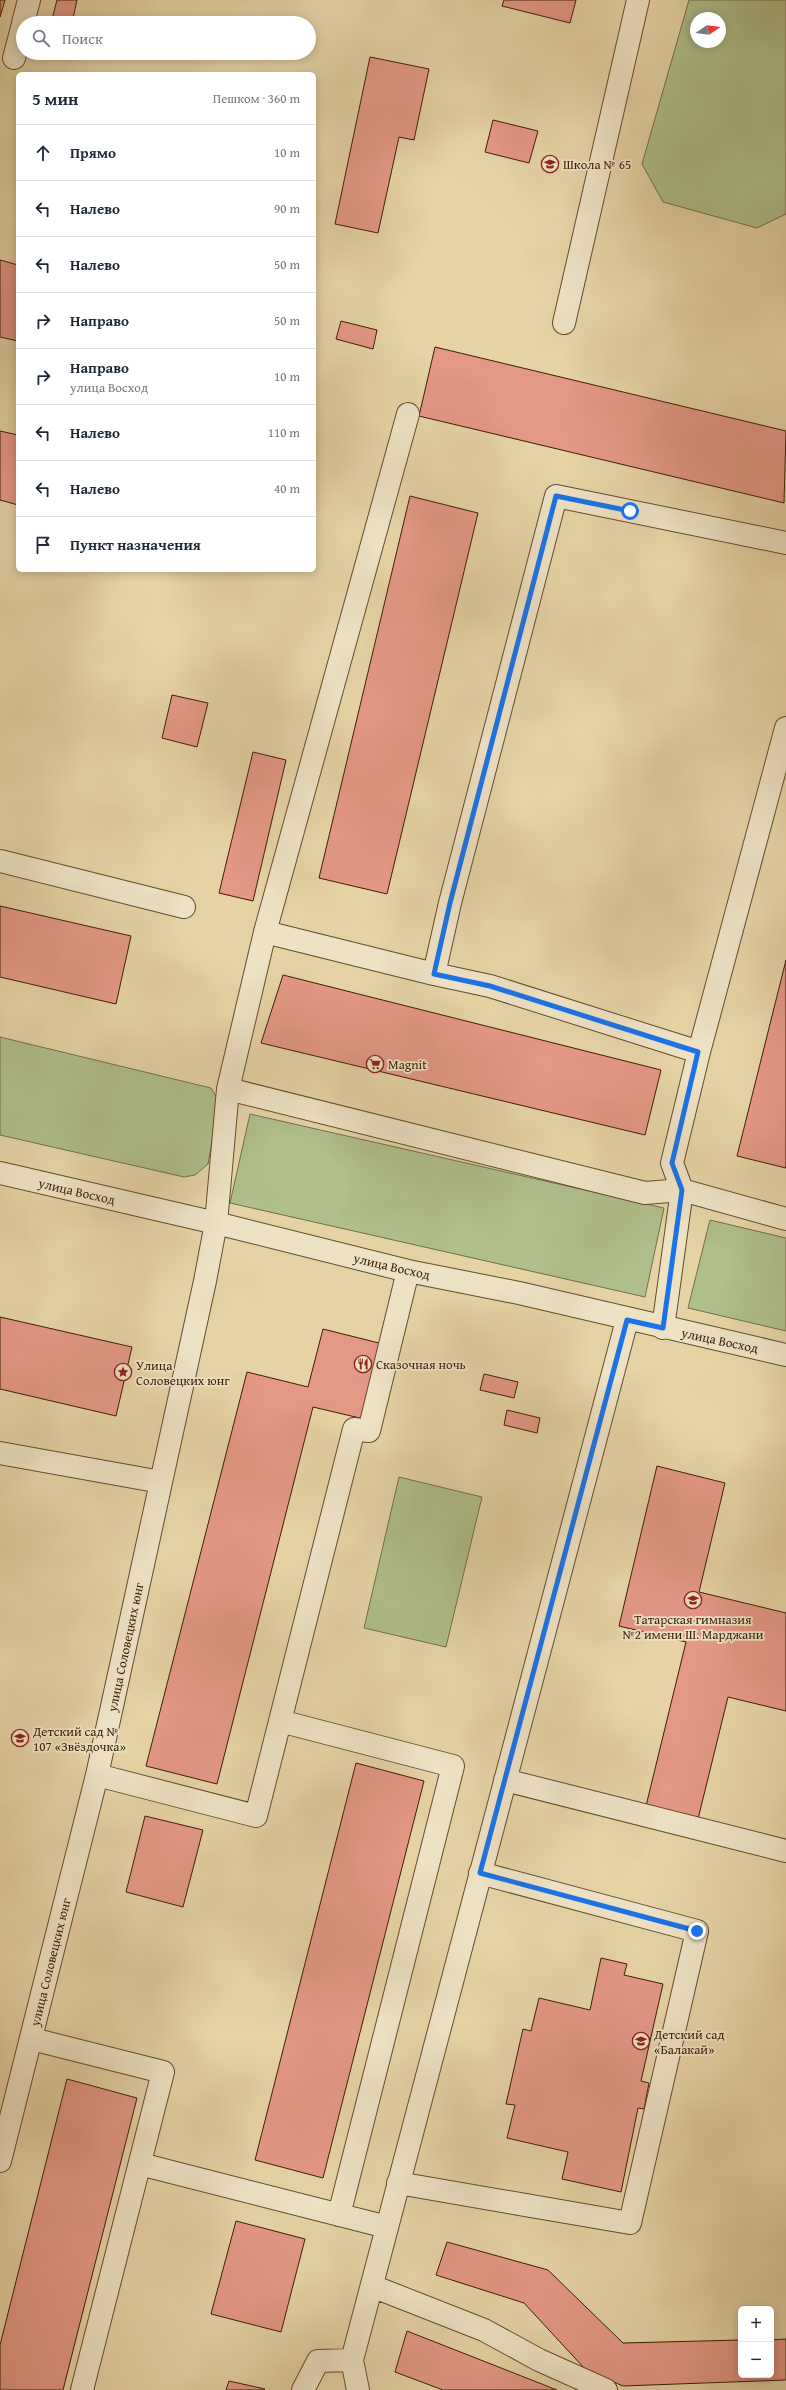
<!DOCTYPE html>
<html lang="ru">
<meta charset="utf-8">
<style>
:root{--surface:#fff;--page:#f6f6f7;--text:#1f2937;--muted:#747a83;--line:#e0e1e3}
body{margin:0;font-family:"Gentium Book Plus",serif;background:var(--page);color:var(--text)}
.controls{position:absolute;right:12px;bottom:12px;display:grid;overflow:hidden;border-radius:6px;box-shadow:0 2px 10px #0003}
.controls button{width:36px;height:36px;display:grid;place-items:center;padding:0;border:0;border-bottom:1px solid var(--line);background:var(--surface);color:var(--text);font:20px sans-serif}
.compass{position:absolute;left:690px;top:12px;width:36px;height:36px;border-radius:50%;background:var(--surface);box-shadow:0 2px 10px #0003;rotate:77deg}
.stop{position:absolute;width:12px;height:12px;margin:-9px;border:3px solid #1a73e8;border-radius:50%;background:#fff}
.stop.end{background:#1a73e8;border-color:#fff;box-shadow:0 1px 4px #0008}
.list{margin:0;padding:0;list-style:none}
h2{display:flex;justify-content:space-between;align-items:center;height:52px;margin:0;padding:0 16px;font-size:17px}
h2 small{font-size:13px;font-weight:400;color:var(--muted)}
.list li{display:grid;grid-template-columns:26px 1fr auto;gap:12px;align-items:center;box-sizing:border-box;height:56px;padding:0 16px;border-top:1px solid var(--line)}
.list b{display:block;font-size:15px;white-space:nowrap}
.list p{margin:0;font-size:13px;white-space:nowrap;color:var(--muted)}
.list em{font-size:13px;font-style:normal;color:var(--muted)}
.icon{flex:none;width:22px;height:22px;fill:none;stroke:currentColor;stroke-width:2;stroke-linecap:round;stroke-linejoin:round}
.map{position:relative;flex:none;width:786px;height:2390px;overflow:hidden}
.search{position:absolute;background:var(--surface);box-shadow:0 2px 10px #0003;left:16px;top:16px;width:300px;height:44px;display:flex;align-items:center;gap:10px;box-sizing:border-box;padding:0 14px;border-radius:22px;color:var(--muted);font-size:15px}
.panel{position:absolute;background:var(--surface);box-shadow:0 2px 10px #0003;left:16px;top:72px;width:300px;height:500px;border-radius:6px}
.map>svg:first-child{display:block}
.green{fill:#afbe8b;stroke:#756e48;fill-rule:evenodd}
.building{fill:#e49886;stroke:#3b1d06}
.lines{fill:none;stroke-linecap:round;stroke-linejoin:round}
.minor-casing{stroke:#664a2e;stroke-width:24}
.minor{stroke:#eee2c5;stroke-width:22}
.route{stroke:#1a73e8;stroke-width:5}
.labels{text-anchor:middle;stroke-width:3.5;stroke-linejoin:round;paint-order:stroke}
.poi-label{font-size:13px;fill:#3b1d06;stroke:#eee2c5;text-anchor:start}
.street-label{font-size:13px;fill:#3b1d06;stroke:#eee2c5}
</style>
<div class="map">
<svg width="786" height="2390" viewBox="0 0 786 2390">
<rect width="100%" height="100%" fill="#e5d3a6"/>
<filter id="stains"><feTurbulence type="fractalNoise" baseFrequency=".005" numOctaves="4"/><feColorMatrix values="0 0 0 0 .2 0 0 0 0 .09 0 0 0 0 .02 0 0 0 .5 -.17"/></filter>
<radialGradient id="worn" r=".72"><stop offset=".6" stop-color="#630" stop-opacity="0"/><stop offset="1" stop-color="#630" stop-opacity=".3"/></radialGradient>
<path class="green" d="M689 0H786V214L757 228 663 202 642 164ZM696 18H720V42H696Z
M0 1037 211 1088 219 1101 208 1164 195 1175 184 1177 0 1135Z
M250 1114 664 1208 645 1297 230 1203Z
M710 1220 786 1238V1331L688 1308Z
M399 1477 482 1497 446 1647 364 1628Z"/>
<path class="building" d="M0 0H5L0 17Z
M57 0H77L72 23H51Z
M504 0H576L570 23 502 6Z
M370 57 429 69 414 140 399 137 378 233 335 224Z
M493 120 538 131 529 163 485 152Z
M0 260 18 265V341L0 337Z
M341 321 377 330 373 349 336 339Z
M435 347 786 431 784 503 419 416Z
M0 431 18 435V505L0 500Z
M410 496 478 513 387 894 319 878Z
M172 695 208 703 197 747 162 738Z
M253 752 286 760 253 901 219 893Z
M0 906 131 936 116 1004 0 977Z
M786 960V1168L737 1156Z
M283 975 661 1070 645 1135 261 1043Z
M0 1317 132 1347 116 1416 0 1389Z
M323 1329 383 1344 364 1419 313 1407 217 1784 146 1766 247 1372 308 1387Z
M484 1374 518 1382 514 1398 480 1390Z
M507 1410 540 1418 537 1433 504 1425Z
M657 1466 725 1483 699 1592 786 1613V1711L728 1697 697 1823 645 1810 686 1642 619 1626Z
M356 1763 424 1781 323 2178 255 2160Z
M145 1816 203 1830 183 1907 126 1892Z
M601 1958 627 1964 624 1975 663 1984 641 2081 649 2083 644 2109 638 2108 621 2192 562 2179 568 2152 507 2138 515 2105 506 2104 523 2029 531 2031 539 1998 590 2010Z
M67 2079 137 2098 63 2390H0V2345Z
M236 2221 305 2239 281 2332 211 2314Z
M447 2242 548 2270 623 2343 741 2340V2375H771V2340L786 2339V2380L623 2386 586 2370 524 2303 436 2275Z
M407 2331 557 2390H443L395 2372Z
M229 2381 265 2389 264 2390H226Z"/>
<g class="lines">
<defs>
<path id="minor" d="M23 23 29 0
M14 58 23 24
M564 323 638 0
M0 861 184 907
M265 932 408 414
M434 974 490 986 699 1052
M228 1089 645 1193 682 1190 786 1219
M0 1173 216 1223 408 1271 519 1293 786 1355
M663 1328 682 1190 672 1163 699 1052 786 728
M0 1453 161 1482
M280 1721 453 1766 339 2215
M97 1775 256 1816 354 1429 369 1431 408 1271
M505 1780 786 1851
M32 2039 163 2072 82 2390
M0 2161 97 1775 205 1281 216 1223 228 1089 265 932 434 974 450 903 556 496 786 543
M140 2164 387 2227
M398 2183 630 2223 697 1931 480 1873
M372 2286 484 2330 539 2360 606 2390
M303 2390 318 2361 352 2360
M358 2390 352 2360 627 1320"/>
</defs>
<use href="#minor" class="minor-casing"/>
<use href="#minor" class="minor"/>
</g>
<g class="lines">
<path class="route" d="M630 511 556 496 450 903 434 974 490 986 698 1052 672 1163 682 1190 663 1328 627 1320 480 1873 697 1931"/>
</g>
<defs>
<symbol id="school-ring" viewBox="-11 -11 22 22"><circle r="9.5" fill="#eee2c5" stroke="#8f2418" stroke-width="1.5"/><path d="M0-5L7-2L0 1L-7-2ZM-4 1L0 2.5L4 1V4Q0 6-4 4Z" fill="#8f2418"/></symbol>
<symbol id="supermarket-ring" viewBox="-11 -11 22 22"><circle r="9.5" fill="#eee2c5" stroke="#8f2418" stroke-width="1.5"/><path d="M-6-5.5h2.5l.6 2H6L4.5 2H-2.5L-4.4-4H-6ZM-1.5 3.2a1.3 1.3 0 1 0 .1 0ZM3 3.2a1.3 1.3 0 1 0 .1 0Z" fill="#8f2418"/></symbol>
<symbol id="restaurant-ring" viewBox="-11 -11 22 22"><circle r="9.5" fill="#eee2c5" stroke="#8f2418" stroke-width="1.5"/><path d="M-5-6h1v4h1v-4h1v4h1v-4h1v5L-1.5 .5V6h-2V.5L-5-1ZM5-6V6H3V1.5H1.5Q1.5-4 5-6Z" fill="#8f2418"/></symbol>
<symbol id="sight-ring" viewBox="-11 -11 22 22"><circle r="9.5" fill="#eee2c5" stroke="#8f2418" stroke-width="1.5"/><path d="M0-6L1.8-2.2L6-1.7L2.9 1.2L3.7 5.4L0 3.3L-3.7 5.4L-2.9 1.2L-6-1.7L-1.8-2.2Z" fill="#8f2418"/></symbol>
</defs>
<g fill-rule="evenodd">
<use href="#school-ring" x="540" y="154" width="20" height="20"/>
<use href="#supermarket-ring" x="365" y="1054" width="20" height="20"/>
<use href="#restaurant-ring" x="353" y="1354" width="20" height="20"/>
<use href="#sight-ring" x="113" y="1362" width="20" height="20"/>
<use href="#school-ring" x="683" y="1590" width="20" height="20"/>
<use href="#school-ring" x="10" y="1728" width="20" height="20"/>
<use href="#school-ring" x="631" y="2031" width="20" height="20"/>
</g>
<g class="labels">
<g class="poi-label">
<text x="563" y="169">Школа № 65</text>
<text x="388" y="1069">Magnit</text>
<text x="376" y="1369">Сказочная ночь</text>
<text x="136" y="1370">Улица<tspan x="136" dy="15">Соловецких юнг</tspan></text>
<text x="693" y="1624" text-anchor="middle">Татарская гимназия<tspan x="693" dy="15">№2 имени Ш. Марджани</tspan></text>
<text x="33" y="1736">Детский сад №<tspan x="33" dy="15">107 «Звёздочка»</tspan></text>
<text x="654" y="2039">Детский сад<tspan x="654" dy="15">«Балакай»</tspan></text>
</g>
<g class="street-label">
<text transform="translate(77 1191) rotate(13)" y="5">улица Восход</text>
<text transform="translate(392 1266) rotate(13)" y="5">улица Восход</text>
<text transform="translate(720 1340) rotate(12)" y="5">улица Восход</text>
<text transform="translate(125 1647) rotate(-78)" y="5">улица Соловецких юнг</text>
<text transform="translate(50 1962) rotate(-76)" y="5">улица Соловецких юнг</text>
</g>
</g>
<rect width="100%" height="100%" filter="url(#stains)"/>
<rect width="100%" height="100%" fill="url(#worn)"/>
</svg>
<div class="controls">
<button>+</button>
<button>−</button>
</div>
<svg class="compass" viewBox="-18 -18 36 36"><path d="M0-13l5 13h-10z" fill="#e53935"/><path d="M0 13l5-13h-10z" fill="#747a83"/></svg>
<div class="stop" style="left:630px;top:511px"></div>
<div class="stop end" style="left:697px;top:1931px"></div>
<div class="search"><svg class="icon" aria-label="search" viewBox="0 0 24 24"><circle cx="10" cy="10" r="6"/><path d="M15 15l6 6"/></svg>Поиск</div>
<section class="panel">
<h2>5 мин<small>Пешком · 360 m</small></h2>
<ul class="list">
<li><svg class="icon" aria-label="ahead" viewBox="0 0 24 24"><path d="M12 20V5M6 11l6-6 6 6"/></svg><div><b>Прямо</b></div><em>10 m</em></li>
<li><svg class="icon" aria-label="left" viewBox="0 0 24 24"><path d="M17 20v-9H6M10 6l-5 5 5 5"/></svg><div><b>Налево</b></div><em>90 m</em></li>
<li><svg class="icon" aria-label="left" viewBox="0 0 24 24"><path d="M17 20v-9H6M10 6l-5 5 5 5"/></svg><div><b>Налево</b></div><em>50 m</em></li>
<li><svg class="icon" aria-label="right" viewBox="0 0 24 24"><path d="M7 20v-9h11M14 6l5 5-5 5"/></svg><div><b>Направо</b></div><em>50 m</em></li>
<li><svg class="icon" aria-label="right" viewBox="0 0 24 24"><path d="M7 20v-9h11M14 6l5 5-5 5"/></svg><div><b>Направо</b><p>улица Восход</p></div><em>10 m</em></li>
<li><svg class="icon" aria-label="left" viewBox="0 0 24 24"><path d="M17 20v-9H6M10 6l-5 5 5 5"/></svg><div><b>Налево</b></div><em>110 m</em></li>
<li><svg class="icon" aria-label="left" viewBox="0 0 24 24"><path d="M17 20v-9H6M10 6l-5 5 5 5"/></svg><div><b>Налево</b></div><em>40 m</em></li>
<li><svg class="icon" aria-label="arrive" viewBox="0 0 24 24"><path d="M6 21V4h12l-3 4 3 4H6"/></svg><div><b>Пункт назначения</b></div></li>
</ul>
</section>
</div>
